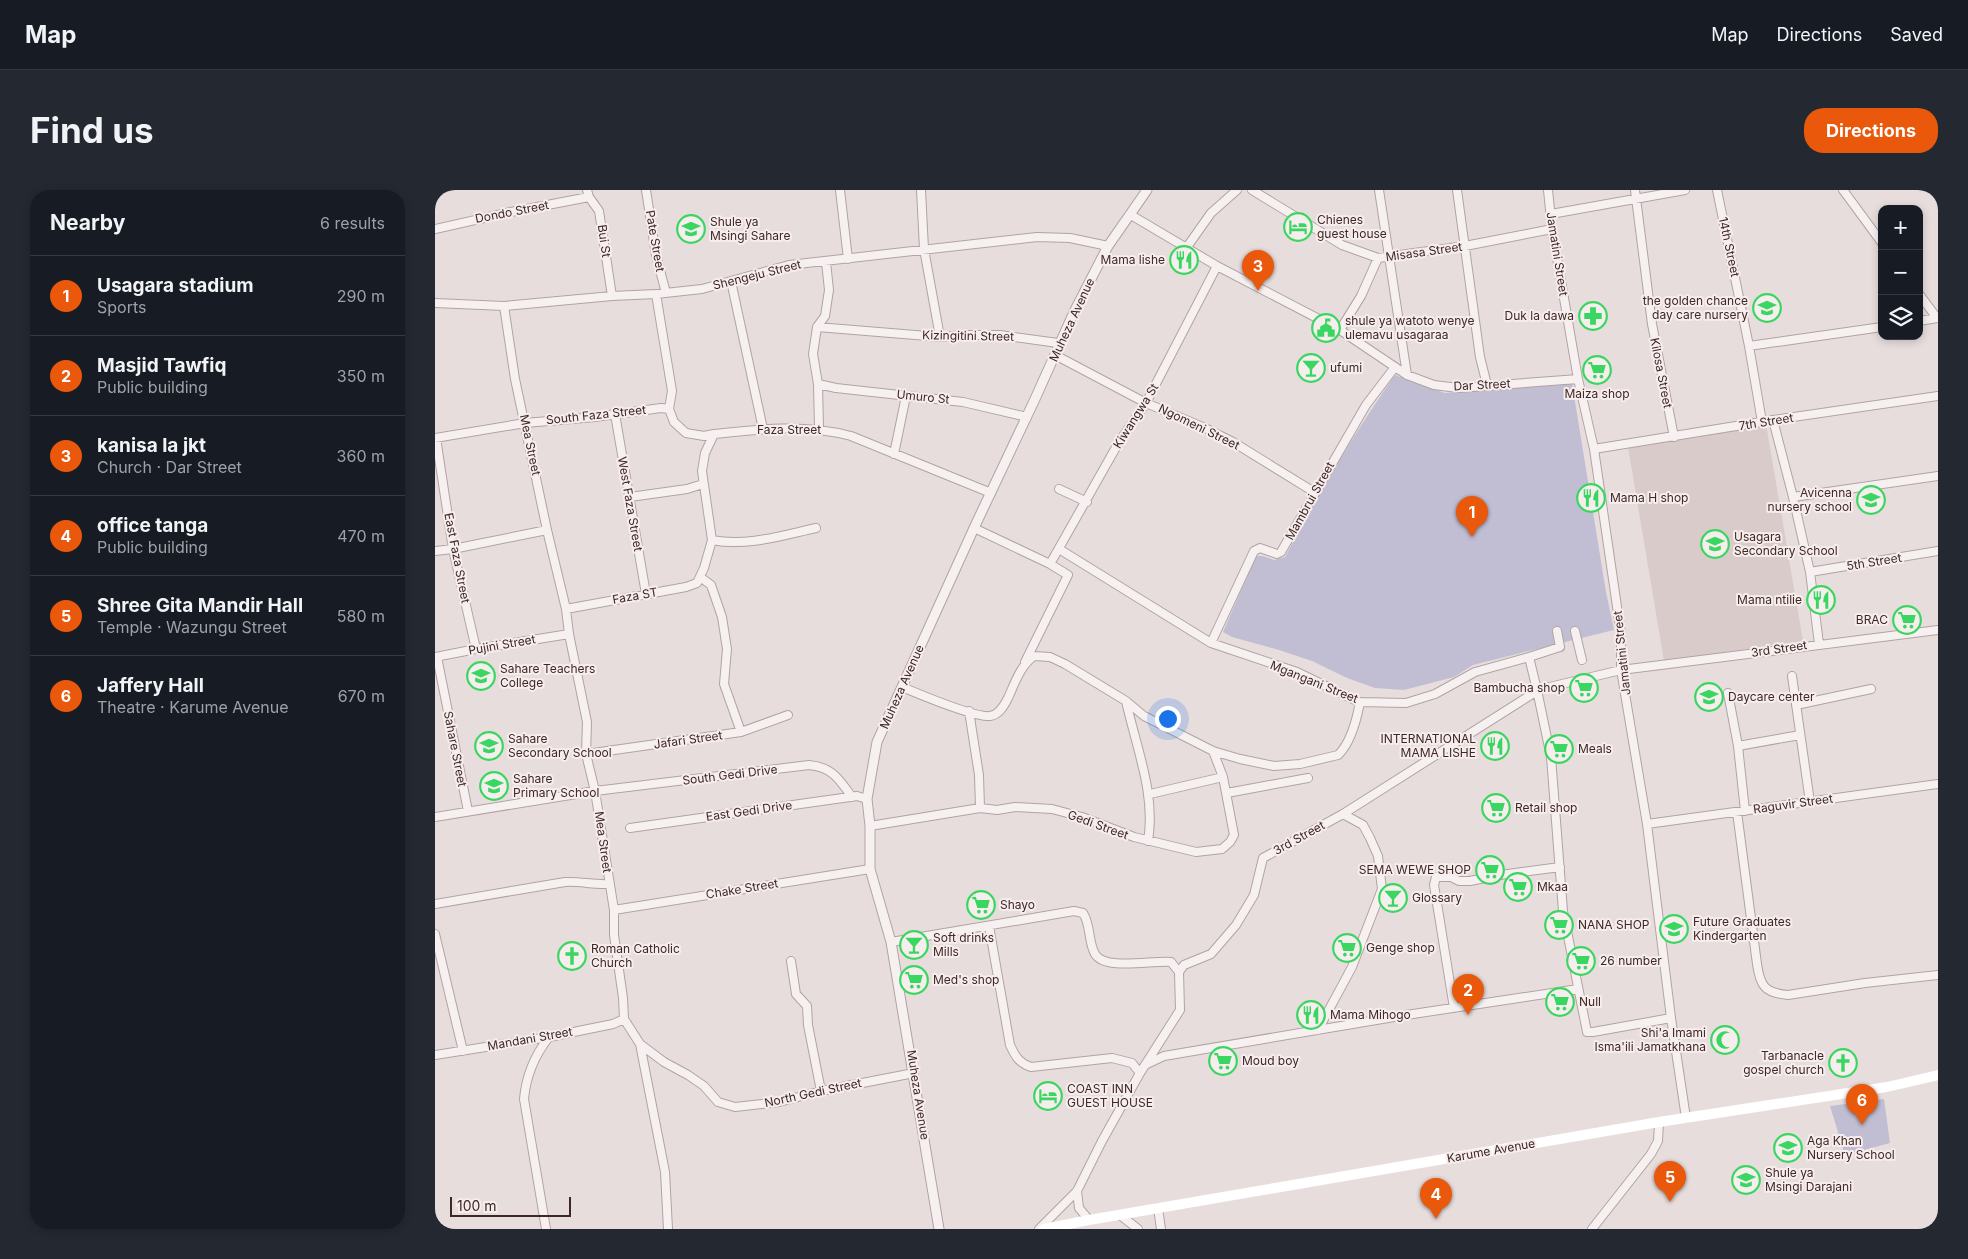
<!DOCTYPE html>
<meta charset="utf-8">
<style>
:root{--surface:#171b24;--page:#242831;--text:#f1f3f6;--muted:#9ea1a6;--line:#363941;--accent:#ea580c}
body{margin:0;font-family:Inter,sans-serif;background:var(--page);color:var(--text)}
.controls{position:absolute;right:15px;top:15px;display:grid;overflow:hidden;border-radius:10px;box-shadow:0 2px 8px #0003}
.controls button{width:45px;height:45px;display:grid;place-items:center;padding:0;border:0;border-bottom:1px solid var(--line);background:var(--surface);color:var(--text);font:25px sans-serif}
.scale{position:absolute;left:15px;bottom:12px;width:121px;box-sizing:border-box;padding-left:5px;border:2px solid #402726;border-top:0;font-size:14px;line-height:18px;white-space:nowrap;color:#402726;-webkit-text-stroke:4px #f6eded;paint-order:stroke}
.you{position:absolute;left:732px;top:528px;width:18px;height:18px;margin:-12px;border:4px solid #fff;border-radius:50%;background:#1a73e8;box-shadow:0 0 0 8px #1a73e833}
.badge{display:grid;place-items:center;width:32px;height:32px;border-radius:50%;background:var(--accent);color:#fff;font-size:16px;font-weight:700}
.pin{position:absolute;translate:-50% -41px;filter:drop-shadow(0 1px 2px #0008)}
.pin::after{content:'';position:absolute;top:26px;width:18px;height:15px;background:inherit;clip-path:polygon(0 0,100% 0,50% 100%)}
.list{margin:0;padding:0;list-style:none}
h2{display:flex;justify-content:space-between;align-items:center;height:65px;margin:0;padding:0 20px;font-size:21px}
h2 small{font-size:16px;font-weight:400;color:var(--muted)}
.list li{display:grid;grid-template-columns:32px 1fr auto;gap:15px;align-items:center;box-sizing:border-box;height:80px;padding:0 20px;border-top:1px solid var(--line)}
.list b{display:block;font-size:19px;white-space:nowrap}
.list p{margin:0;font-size:16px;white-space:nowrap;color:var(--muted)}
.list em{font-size:16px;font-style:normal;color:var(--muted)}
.icon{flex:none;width:28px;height:28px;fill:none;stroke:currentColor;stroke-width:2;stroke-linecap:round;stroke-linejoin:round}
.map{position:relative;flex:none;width:1503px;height:1039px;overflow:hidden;border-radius:20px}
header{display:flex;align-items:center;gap:30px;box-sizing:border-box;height:70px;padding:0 25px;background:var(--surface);border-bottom:1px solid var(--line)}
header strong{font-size:24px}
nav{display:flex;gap:28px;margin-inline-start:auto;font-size:18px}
.intro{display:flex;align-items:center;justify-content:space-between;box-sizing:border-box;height:120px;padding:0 30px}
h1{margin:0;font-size:35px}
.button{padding:12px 22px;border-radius:20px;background:var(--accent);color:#fff;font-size:18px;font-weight:700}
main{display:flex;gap:30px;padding:0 30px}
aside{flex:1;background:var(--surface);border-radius:20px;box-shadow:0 2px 8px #0003}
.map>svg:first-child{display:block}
.built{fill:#dacbcb}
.green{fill:#c1bed3}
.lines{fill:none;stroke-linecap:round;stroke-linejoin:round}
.minor-casing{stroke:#b2a3a2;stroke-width:10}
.tertiary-casing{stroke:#b2a3a2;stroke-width:11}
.minor{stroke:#f6f1f0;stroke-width:8}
.tertiary{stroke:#f6f1f0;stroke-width:9}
.secondary{stroke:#fff;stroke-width:10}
.labels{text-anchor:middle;stroke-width:4;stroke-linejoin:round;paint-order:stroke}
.street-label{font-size:12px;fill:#402726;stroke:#f6eded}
.poi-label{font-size:12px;fill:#402726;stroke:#f6eded;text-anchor:start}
</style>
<header>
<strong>Map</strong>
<nav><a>Map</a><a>Directions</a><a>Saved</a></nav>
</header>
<div class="intro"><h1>Find us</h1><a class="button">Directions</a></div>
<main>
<aside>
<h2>Nearby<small>6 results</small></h2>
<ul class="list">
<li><span class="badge">1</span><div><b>Usagara stadium</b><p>Sports</p></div><em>290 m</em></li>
<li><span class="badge">2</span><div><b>Masjid Tawfiq</b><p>Public building</p></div><em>350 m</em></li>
<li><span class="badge">3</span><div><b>kanisa la jkt</b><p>Church · Dar Street</p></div><em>360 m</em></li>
<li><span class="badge">4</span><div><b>office tanga</b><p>Public building</p></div><em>470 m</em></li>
<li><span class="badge">5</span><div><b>Shree Gita Mandir Hall</b><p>Temple · Wazungu Street</p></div><em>580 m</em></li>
<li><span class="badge">6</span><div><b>Jaffery Hall</b><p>Theatre · Karume Avenue</p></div><em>670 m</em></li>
</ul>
</aside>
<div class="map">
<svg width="1503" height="1039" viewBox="0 0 1503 1039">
<rect width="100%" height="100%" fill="#e8dddd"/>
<path class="built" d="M1331 234 1368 451 1229 471 1193 257Z"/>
<path class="green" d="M960 185 1010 203 1137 193 1171 402 1179 440 1038 475 1019 487 969 500 940 498 912 488 877 471 844 460 797 447 788 442 821 366H828L839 370 850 367C883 304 920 242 960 185Z
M1449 909 1455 953 1410 965 1395 916Z"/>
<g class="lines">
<defs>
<path id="minor" d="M152 0 154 7 164 21 177 106
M211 0 221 65 231 103
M405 0 413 69
M486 0 489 59 505 147
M817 0 907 55 943 68 1030 56 1117 39
M944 0 972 185
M1022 0 1045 167 1052 195
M1113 0 1117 39 1143 189 1159 259 1186 444V480L1212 634 1236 828 1251 928
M1200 0 1217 134 1239 247
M1282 0 1314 156 1327 232
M1408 0 1447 53
M1116 24 1250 0
M696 25 782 76 905 140 972 185 999 195 1023 198 1143 189
M0 39 76 22 154 7
M752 57 776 23 802 0
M296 91 328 239
M221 104 237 201 234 219 239 232 251 243 269 246 279 244
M1484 104 1502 128
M0 113 69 116 177 106 221 104 267 99 354 75 602 47 635 48 673 56
M69 116 80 189 112 340 131 419 134 444 152 532 151 564 160 601 179 720V745L188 808 189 829 205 854 230 982 233 1039
M1484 131 1503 128
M382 137 505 147 530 145H565L623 153
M905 140 926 106 943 68
M1314 156 1447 137
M620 165 711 213 770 238 798 252 879 302
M383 194 401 198 528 212 592 227
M180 224 211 404
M1338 230 1358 307 1375 382 1384 454
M384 239 383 194 378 164 382 137 390 126 394 100 391 72
M0 248 90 233 160 227 226 218 234 219
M1 248 18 359 41 459
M1159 259 1338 230 1503 206
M459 264 471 206
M624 299 652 312
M195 307 252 299 268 294
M1358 307 1503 286
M539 338 615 374 633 385 590 472
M277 350C312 357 348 345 381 338
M624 359 776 453 862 482 924 512 971 513 1000 504 1040 482 1094 467 1102 500 1186 480 1503 440
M0 361 18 359 112 340
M615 374 684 252 711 213 782 76
M1375 382 1503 361
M265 387 276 395 287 427 292 459 289 494 306 542
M131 419 251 397 262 393 269 378 277 350 267 281 270 263 279 244C325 239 370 234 416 246L556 303
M1140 441 1147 470
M776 453 819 361 825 358 842 364 846 362 931 215 960 177
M0 467 41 459 134 444
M2 467 33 621
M1094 467 1125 457 1122 441
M1357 486 1375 612
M467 497C484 504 540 528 555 526 564 525 569 516 573 508 580 493 585 476 599 466L615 467 630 474 691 511 709 526 778 561 805 569 839 576 865 574 903 565C916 553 922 528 925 512
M1102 500 1116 567 1128 721 1152 842H1158L1236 828
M1293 503 1303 556 1310 621
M691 511C701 557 721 604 713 651
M1361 515 1436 499
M534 521 544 585 545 618
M1303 556 1365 545
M151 564 306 542 353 525
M792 603 873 588
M715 604 788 587
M1302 622 1322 774C1325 795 1329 803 1353 805L1430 793 1503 785
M0 627 160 601 374 575C397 577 404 589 417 607
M1212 634 1503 594
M435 636 545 618 562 620 580 617 617 619 647 627 699 647 761 662 787 659 795 652 799 645 788 587 778 561
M195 638 422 606 432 609
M0 714 130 692C145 691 159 695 174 694
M179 720 435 679
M554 736 575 855C580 866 584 873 596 877L677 868 697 873 705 883
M0 744 28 861
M456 752 639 721 648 723C656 735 653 752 660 764 670 781 718 770 736 772L744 782
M356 771 361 804 372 816 373 835 386 901
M1019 818 999 695 1001 687H1016L1024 691H1035L1065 685 1125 677
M883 840 917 777 947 699 943 666 935 648 928 635 908 624
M205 854 229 872 253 885 269 896 283 912 300 917 344 912 386 901 479 883
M0 865 114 847 178 834 189 829
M710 875 729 866 965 826 1143 799
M642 1001 644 1018 654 1030
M723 1018 726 1039
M685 1025 703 1039
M111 1039 89 909C91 886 100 865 114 847
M604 1039 642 1001 667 951 705 883 745 820 744 782 749 775 776 764 801 735 819 705 828 668 908 624 1102 501
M1157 1039 1216 964 1223 951 1224 932"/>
<path id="tertiary" d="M504 1039 456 752 435 679V636L432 609 442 552 539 338 600 209 639 122 673 56 712 0"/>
</defs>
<use href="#minor" class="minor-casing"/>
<use href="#tertiary" class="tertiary-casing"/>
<use href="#minor" class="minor"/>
<use href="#tertiary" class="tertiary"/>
<path class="secondary" d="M609 1039 654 1030 1224 932 1452 897 1503 885"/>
</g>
<defs>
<symbol id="hotel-ring" viewBox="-11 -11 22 22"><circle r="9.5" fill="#f6eded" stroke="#39d661" stroke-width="1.5"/><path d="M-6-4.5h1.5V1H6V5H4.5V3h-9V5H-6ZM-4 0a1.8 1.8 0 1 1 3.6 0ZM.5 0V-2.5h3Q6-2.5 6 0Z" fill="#39d661"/></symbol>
<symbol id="school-ring" viewBox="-11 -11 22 22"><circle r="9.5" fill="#f6eded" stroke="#39d661" stroke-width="1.5"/><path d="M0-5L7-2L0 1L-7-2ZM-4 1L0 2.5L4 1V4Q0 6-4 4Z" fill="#39d661"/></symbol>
<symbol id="restaurant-ring" viewBox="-11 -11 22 22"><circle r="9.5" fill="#f6eded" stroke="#39d661" stroke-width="1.5"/><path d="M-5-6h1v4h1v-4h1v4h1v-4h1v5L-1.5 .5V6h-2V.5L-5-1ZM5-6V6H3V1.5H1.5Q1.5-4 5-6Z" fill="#39d661"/></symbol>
<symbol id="pharmacy-ring" viewBox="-11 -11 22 22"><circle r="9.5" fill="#f6eded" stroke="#39d661" stroke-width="1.5"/><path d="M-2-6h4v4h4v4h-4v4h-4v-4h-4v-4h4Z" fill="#39d661"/></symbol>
<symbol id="civic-ring" viewBox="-11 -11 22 22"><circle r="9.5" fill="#f6eded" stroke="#39d661" stroke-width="1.5"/><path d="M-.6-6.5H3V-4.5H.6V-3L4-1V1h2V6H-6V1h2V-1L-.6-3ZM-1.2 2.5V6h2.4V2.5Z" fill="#39d661"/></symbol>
<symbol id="bar-ring" viewBox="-11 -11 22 22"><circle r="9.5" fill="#f6eded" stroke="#39d661" stroke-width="1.5"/><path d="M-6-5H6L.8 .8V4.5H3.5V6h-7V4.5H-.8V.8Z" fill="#39d661"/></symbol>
<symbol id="supermarket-ring" viewBox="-11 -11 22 22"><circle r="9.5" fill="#f6eded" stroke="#39d661" stroke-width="1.5"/><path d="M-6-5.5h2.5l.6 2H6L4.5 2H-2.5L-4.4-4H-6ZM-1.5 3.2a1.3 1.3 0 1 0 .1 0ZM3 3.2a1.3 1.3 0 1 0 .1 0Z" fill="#39d661"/></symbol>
<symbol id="university-ring" viewBox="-11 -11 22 22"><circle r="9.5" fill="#f6eded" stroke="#39d661" stroke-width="1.5"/><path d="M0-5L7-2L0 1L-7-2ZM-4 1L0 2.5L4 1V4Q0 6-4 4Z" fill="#39d661"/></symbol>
<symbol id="church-ring" viewBox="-11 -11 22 22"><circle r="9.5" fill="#f6eded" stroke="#39d661" stroke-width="1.5"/><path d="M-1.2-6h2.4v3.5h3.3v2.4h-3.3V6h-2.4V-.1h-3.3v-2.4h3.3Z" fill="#39d661"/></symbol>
<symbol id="mosque-ring" viewBox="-11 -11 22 22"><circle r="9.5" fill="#f6eded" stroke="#39d661" stroke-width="1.5"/><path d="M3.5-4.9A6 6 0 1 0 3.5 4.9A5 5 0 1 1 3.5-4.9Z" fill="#39d661"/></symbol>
</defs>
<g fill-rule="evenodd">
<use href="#hotel-ring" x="847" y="21" width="32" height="32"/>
<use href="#school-ring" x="240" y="23" width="32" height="32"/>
<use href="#restaurant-ring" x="733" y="54" width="32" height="32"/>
<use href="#school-ring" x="1316" y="102" width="32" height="32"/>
<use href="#pharmacy-ring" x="1142" y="110" width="32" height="32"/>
<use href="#civic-ring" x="875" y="122" width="32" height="32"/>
<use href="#bar-ring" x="860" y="162" width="32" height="32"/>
<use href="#supermarket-ring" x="1146" y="164" width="32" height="32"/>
<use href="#restaurant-ring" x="1140" y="292" width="32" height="32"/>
<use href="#school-ring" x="1420" y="294" width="32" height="32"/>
<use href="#school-ring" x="1264" y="338" width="32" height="32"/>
<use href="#restaurant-ring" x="1370" y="394" width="32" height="32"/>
<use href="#supermarket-ring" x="1456" y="414" width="32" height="32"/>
<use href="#university-ring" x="30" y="470" width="32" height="32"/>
<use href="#supermarket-ring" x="1133" y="482" width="32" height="32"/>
<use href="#school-ring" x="1258" y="491" width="32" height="32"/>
<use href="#school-ring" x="38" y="540" width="32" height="32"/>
<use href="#restaurant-ring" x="1044" y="540" width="32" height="32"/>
<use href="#supermarket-ring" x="1108" y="543" width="32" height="32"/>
<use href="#school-ring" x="43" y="580" width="32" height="32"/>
<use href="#supermarket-ring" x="1045" y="602" width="32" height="32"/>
<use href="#supermarket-ring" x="1039" y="664" width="32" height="32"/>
<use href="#supermarket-ring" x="1067" y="681" width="32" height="32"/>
<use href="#bar-ring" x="942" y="692" width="32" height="32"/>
<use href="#supermarket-ring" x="530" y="699" width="32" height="32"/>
<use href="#supermarket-ring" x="1108" y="719" width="32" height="32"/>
<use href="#school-ring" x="1223" y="723" width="32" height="32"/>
<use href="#bar-ring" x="463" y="739" width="32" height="32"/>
<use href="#supermarket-ring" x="896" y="742" width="32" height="32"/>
<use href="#church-ring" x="121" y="750" width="32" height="32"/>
<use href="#supermarket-ring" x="1130" y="755" width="32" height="32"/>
<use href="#supermarket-ring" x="463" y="774" width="32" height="32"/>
<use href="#supermarket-ring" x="1109" y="796" width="32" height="32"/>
<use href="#restaurant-ring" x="860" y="809" width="32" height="32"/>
<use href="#mosque-ring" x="1274" y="834" width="32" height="32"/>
<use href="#supermarket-ring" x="772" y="855" width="32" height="32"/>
<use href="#church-ring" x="1392" y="857" width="32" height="32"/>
<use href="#hotel-ring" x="597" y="890" width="32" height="32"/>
<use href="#school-ring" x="1337" y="942" width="32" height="32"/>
<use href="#school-ring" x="1295" y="974" width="32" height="32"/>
</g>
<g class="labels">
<g class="street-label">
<text transform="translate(77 22) rotate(-11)" y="4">Dondo Street</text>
<text transform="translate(169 51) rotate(82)" y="4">Bui St</text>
<text transform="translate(220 51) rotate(80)" y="4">Pate Street</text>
<text transform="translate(1294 57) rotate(78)" y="4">14th Street</text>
<text transform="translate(989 62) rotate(-8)" y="4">Misasa Street</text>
<text transform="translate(1122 64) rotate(81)" y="4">Jamatini Street</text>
<text transform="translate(322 85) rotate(-14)" y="4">Shengeju Street</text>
<text transform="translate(637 130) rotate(-65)" y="4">Muheza Avenue</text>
<text transform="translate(533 146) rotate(1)" y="4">Kizingitini Street</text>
<text transform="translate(1226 183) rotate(79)" y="4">Kilosa Street</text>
<text transform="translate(1047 195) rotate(-3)" y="4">Dar Street</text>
<text transform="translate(488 207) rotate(6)" y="4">Umuro St</text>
<text transform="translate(161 225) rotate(-6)" y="4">South Faza Street</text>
<text transform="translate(701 226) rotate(-58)" y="4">Kiwangwa St</text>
<text transform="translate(1331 232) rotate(-9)" y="4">7th Street</text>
<text transform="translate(764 237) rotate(26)" y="4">Ngomeni Street</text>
<text x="354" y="244">Faza Street</text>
<text transform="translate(95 255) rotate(78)" y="4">Mea Street</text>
<text transform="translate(875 311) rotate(-61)" y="4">Mambrui Street</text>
<text transform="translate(195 314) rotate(80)" y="4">West Faza Street</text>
<text transform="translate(22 368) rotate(79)" y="4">East Faza Street</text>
<text transform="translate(1439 372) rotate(-9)" y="4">5th Street</text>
<text transform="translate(200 406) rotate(-10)" y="4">Faza ST</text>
<text transform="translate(67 455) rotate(-10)" y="4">Pujini Street</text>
<text transform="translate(1344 459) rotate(-8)" y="4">3rd Street</text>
<text transform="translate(1187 463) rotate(-96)" y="4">Jamatini Street</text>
<text transform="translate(879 492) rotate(22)" y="4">Mgangani Street</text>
<text transform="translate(467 497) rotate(-66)" y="4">Muheza Avenue</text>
<text transform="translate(253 550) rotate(-8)" y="4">Jafari Street</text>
<text transform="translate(20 559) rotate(79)" y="4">Sahare Street</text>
<text transform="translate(295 585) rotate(-7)" y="4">South Gedi Drive</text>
<text transform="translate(1358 614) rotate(-8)" y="4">Raguvir Street</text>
<text transform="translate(314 621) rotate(-8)" y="4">East Gedi Drive</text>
<text transform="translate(663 635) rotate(20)" y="4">Gedi Street</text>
<text transform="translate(864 648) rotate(-29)" y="4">3rd Street</text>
<text transform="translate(168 652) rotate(82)" y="4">Mea Street</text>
<text transform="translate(307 699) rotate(-9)" y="4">Chake Street</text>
<text transform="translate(95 849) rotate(-10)" y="4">Mandani Street</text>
<text transform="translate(378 903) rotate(-12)" y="4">North Gedi Street</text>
<text transform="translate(483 905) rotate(81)" y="4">Muheza Avenue</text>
<text transform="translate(1056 961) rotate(-10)" y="4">Karume Avenue</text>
</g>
<g class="poi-label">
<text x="882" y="34">Chienes<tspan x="882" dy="14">guest house</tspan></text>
<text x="275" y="36">Shule ya<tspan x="275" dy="14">Msingi Sahare</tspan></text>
<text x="730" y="74" text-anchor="end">Mama lishe</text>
<text x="1313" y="115" text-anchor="end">the golden chance<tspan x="1313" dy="14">day care nursery</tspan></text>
<text x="1139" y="130" text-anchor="end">Duk la dawa</text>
<text x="910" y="135">shule ya watoto wenye<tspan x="910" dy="14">ulemavu usagaraa</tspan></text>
<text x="895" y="182">ufumi</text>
<text x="1162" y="208" text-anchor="middle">Maiza shop</text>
<text x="1417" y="307" text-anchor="end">Avicenna<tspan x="1417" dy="14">nursery school</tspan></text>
<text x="1175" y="312">Mama H shop</text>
<text x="1299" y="351">Usagara<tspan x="1299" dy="14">Secondary School</tspan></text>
<text x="1367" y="414" text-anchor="end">Mama ntilie</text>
<text x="1453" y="434" text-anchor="end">BRAC</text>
<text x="65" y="483">Sahare Teachers<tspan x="65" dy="14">College</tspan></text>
<text x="1130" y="502" text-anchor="end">Bambucha shop</text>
<text x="1293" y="511">Daycare center</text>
<text x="73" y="553">Sahare<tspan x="73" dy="14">Secondary School</tspan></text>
<text x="1041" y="553" text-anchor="end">INTERNATIONAL<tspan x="1041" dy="14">MAMA LISHE</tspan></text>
<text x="1143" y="563">Meals</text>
<text x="78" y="593">Sahare<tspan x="78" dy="14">Primary School</tspan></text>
<text x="1080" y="622">Retail shop</text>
<text x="1036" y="684" text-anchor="end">SEMA WEWE SHOP</text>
<text x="1102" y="701">Mkaa</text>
<text x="977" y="712">Glossary</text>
<text x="565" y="719">Shayo</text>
<text x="1258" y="736">Future Graduates<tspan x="1258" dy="14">Kindergarten</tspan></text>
<text x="1143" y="739">NANA SHOP</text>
<text x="498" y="752">Soft drinks<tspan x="498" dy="14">Mills</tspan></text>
<text x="931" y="762">Genge shop</text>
<text x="156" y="763">Roman Catholic<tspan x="156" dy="14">Church</tspan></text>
<text x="1165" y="775">26 number</text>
<text x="498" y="794">Med's shop</text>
<text x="1144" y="816">Null</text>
<text x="895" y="829">Mama Mihogo</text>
<text x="1271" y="847" text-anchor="end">Shi'a Imami<tspan x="1271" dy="14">Isma'ili Jamatkhana</tspan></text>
<text x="1389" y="870" text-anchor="end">Tarbanacle<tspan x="1389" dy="14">gospel church</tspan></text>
<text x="807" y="875">Moud boy</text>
<text x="632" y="903">COAST INN<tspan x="632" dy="14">GUEST HOUSE</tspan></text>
<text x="1372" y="955">Aga Khan<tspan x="1372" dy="14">Nursery School</tspan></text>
<text x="1330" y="987">Shule ya<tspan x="1330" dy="14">Msingi Darajani</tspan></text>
</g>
</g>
</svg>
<div class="controls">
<button>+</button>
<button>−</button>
<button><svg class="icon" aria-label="layers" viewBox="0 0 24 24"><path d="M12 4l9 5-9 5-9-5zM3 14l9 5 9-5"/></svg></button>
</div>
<div class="scale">100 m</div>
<div class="you"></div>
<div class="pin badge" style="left:1037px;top:347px">1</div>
<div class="pin badge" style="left:1033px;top:825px">2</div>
<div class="pin badge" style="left:823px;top:101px">3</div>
<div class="pin badge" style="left:1001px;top:1029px">4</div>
<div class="pin badge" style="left:1235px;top:1012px">5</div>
<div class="pin badge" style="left:1427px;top:935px">6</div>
</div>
</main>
